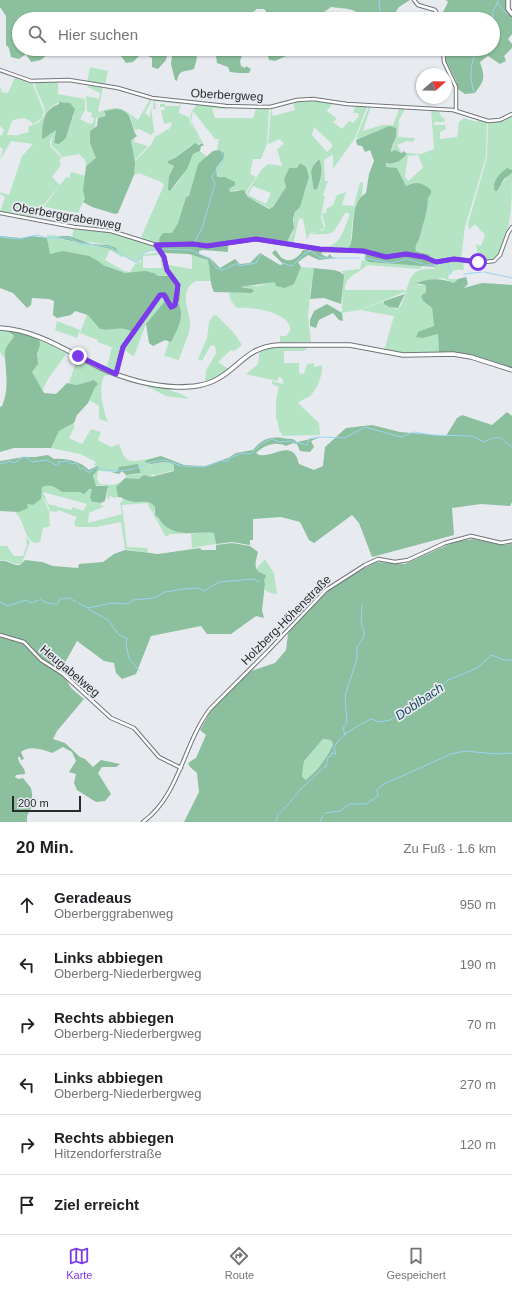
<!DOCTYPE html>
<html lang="de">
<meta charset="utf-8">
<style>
:root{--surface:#fff;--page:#f6f6f6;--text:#202124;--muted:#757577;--line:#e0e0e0;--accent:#7c3aed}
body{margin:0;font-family:Helvetica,sans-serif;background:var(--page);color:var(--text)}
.compass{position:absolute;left:416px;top:68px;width:36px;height:36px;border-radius:50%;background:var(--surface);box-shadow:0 1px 3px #0004;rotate:70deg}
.scale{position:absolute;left:12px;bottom:10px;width:69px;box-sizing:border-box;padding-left:4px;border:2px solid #292b2c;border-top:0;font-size:11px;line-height:14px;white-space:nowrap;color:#292b2c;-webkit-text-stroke:3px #e7ebf0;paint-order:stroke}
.stop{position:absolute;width:12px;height:12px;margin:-9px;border:3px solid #7c3aed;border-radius:50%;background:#fff}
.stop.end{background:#7c3aed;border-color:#fff;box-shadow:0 1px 4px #0008}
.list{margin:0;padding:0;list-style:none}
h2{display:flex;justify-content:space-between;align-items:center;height:52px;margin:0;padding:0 16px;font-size:17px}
h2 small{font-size:13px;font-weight:400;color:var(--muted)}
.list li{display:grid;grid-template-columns:26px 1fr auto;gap:12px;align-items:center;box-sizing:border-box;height:60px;padding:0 16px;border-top:1px solid var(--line)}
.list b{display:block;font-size:15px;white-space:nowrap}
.list p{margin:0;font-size:13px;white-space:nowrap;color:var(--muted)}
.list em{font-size:13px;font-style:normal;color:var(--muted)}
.icon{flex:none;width:22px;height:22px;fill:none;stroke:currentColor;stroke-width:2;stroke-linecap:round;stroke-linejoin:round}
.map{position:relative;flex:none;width:512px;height:822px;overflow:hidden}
.search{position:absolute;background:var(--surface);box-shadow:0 1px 3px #0004;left:12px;right:12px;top:12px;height:44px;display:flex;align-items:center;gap:10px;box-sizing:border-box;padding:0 14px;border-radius:22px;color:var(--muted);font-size:15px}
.sheet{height:412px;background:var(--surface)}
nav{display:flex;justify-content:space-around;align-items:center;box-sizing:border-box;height:56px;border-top:1px solid var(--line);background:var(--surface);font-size:11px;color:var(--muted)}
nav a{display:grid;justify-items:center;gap:2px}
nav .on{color:var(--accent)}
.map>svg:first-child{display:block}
.green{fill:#b5e4c5;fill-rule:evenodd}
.forest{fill:#8bbf9d;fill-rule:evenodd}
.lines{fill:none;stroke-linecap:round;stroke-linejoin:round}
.stream{stroke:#9cd4f3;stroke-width:1}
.minor-casing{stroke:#717579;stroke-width:4.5}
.secondary-casing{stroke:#717579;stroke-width:5.5}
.minor{stroke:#fff;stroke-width:2.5}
.secondary{stroke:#fff;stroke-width:3.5}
.route{stroke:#7c3aed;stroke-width:5}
.labels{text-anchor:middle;stroke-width:3.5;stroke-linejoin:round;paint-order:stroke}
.street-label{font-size:12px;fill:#292b2c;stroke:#e7ebf0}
.water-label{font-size:13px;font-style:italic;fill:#1c495f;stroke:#e7ebf0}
</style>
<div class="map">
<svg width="512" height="822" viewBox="0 0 512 822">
<rect width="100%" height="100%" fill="#e7ebf0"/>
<path class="green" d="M90 67 108 71 105 85 87 83Z
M15 77 32 82 44 112 42 118 33 124C26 116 20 118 12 121L7 135H16L13 139 17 135 29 132 28 127 39 122 45 115C46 103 35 94 35 82L58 81V94L85 99V110L80 119 90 124 93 123 94 118 91 117 92 113 87 111 86 96 99 99 100 93 88 87V85L103 87 98 111 99 112C121 105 120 107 138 120L150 99 151 102 145 113 150 117 151 106 154 132 151 135 139 129 134 130 131 118 121 110 104 112 106 116 96 118 95 127 90 131V143L97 158 86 166 85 160 79 154 63 157 51 145 53 136 50 141V146L62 158 59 160 61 165 52 177 60 185 33 218 15 213 14 215 11 214 15 212 16 204 10 215 0 212 5 197 0 194V192L9 195 22 156 33 144 11 141 0 160 3 149 0 147V135H2L4 130 0 126V86L2 92 8 93ZM59 102 68 103 74 114 66 138 54 143 56 130 43 139V120L50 108Z
M313 99 334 103 328 109 327 111 337 119 333 122 342 129 349 121 353 123 359 116 358 113H353L356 105 367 107 355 138 333 169V154L324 160 325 181H328L323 195 325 196 321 216 324 228 320 231 310 233 307 240 303 219 299 218 293 245 286 244C289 239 294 233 294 227 294 222 293 218 295 214 301 199 317 176 300 163L297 168H289L285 177 286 187 271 209 248 197 247 193 261 170 268 164 282 166 277 149 284 144 280 139 268 144 271 108 273 116 295 110 293 102ZM314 127 332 144V147L327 152 312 135ZM319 159C324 168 322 183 316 190L311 172 313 166ZM253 186 271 193 266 204 248 195Z
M154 100 181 102 179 113 189 117 190 123 202 143 191 145 175 158 169 160 174 166 169 176 170 191C181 181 187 168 193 154L200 151 207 157 198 164 189 196 186 197 178 223 172 233H163L160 245 149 243 148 237 147 242 141 237 164 185 161 182 139 173 134 175V162L151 145 155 137 170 128V127L172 125 171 122 164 124 161 110H165V107H160V104H165V106H179L180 104 155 101 156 109H153Z
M197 104 238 107 221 109 212 108 215 118H253L256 108 269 109 267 144 261 159H253L250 174 256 177 246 192 236 190 230 192 229 189 235 185 217 177 216 168 224 158 222 151 217 150 219 139H215L193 111 191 121 204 145C200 141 190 124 190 119 190 113 194 108 197 104Z
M369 106H371L363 131 382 125H393L400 107 415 109H405L399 120 398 137 415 138 413 142 407 141 397 145 402 153 399 151 391 152 398 131 389 126 358 139 356 138Z
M431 110H438L442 118H444L445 122H434V125H445L446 129 440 132V139L457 137 459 122 464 118 477 122 478 119 487 122 486 157 465 227 461 259 437 261 428 258 430 255C425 253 420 253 416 251 414 245 419 242 420 236 423 224 428 211 428 198L431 194 429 188C420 183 415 180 406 186L397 168H386L385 164 397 163 407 153 421 154 434 149ZM418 155 423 168 408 181 405 176 408 156Z
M512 115V170L505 169 494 184H501L512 172C512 203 512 235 494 260L479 261 476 244 481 246 485 235 475 224 469 230 468 224 487 157 488 122Z
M135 137 134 142 148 146 134 161 131 140Z
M71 172 86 176 83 191 85 198 78 213 45 207 36 217 74 226 35 219 66 177 69 178Z
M360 182 363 183 362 196 353 216 350 249 327 250 313 247C340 250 342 235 350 214L346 212C331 234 339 235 309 234L324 230 325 225 322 214 327 212 326 209 333 205 337 195 346 192 342 205 354 206Z
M74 228 115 232 155 246 158 250H151L141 254 142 255 160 252 165 267 172 276H158L152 272 125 273 103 265 84 256 67 252 49 254 47 235 61 236 58 237 59 239 111 249 119 253C110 239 86 246 72 237ZM110 250 123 258 122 256 137 262 141 259V262L135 264 130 272 124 271 105 260ZM160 255 162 268H143V256Z
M162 252 165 253 167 264 168 265 192 269V255L208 260 211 269V281H196C176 291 192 314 190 327 188 338 182 350 179 360L164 356 169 341H171L179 289 177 281 169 272Z
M362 260 369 262 423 266 419 269 367 265C359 274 344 276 345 290H406L405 292 359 310 342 313 340 312 342 311 343 272 341 271 360 269Z
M454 260 463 261 464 270C456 269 450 270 448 279H458L454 283 443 278 416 282 418 285H426V292L421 296 423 301 432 308 434 326 416 334 423 338 438 334 439 352 406 354 384 351 394 316 360 310 384 301 386 306 397 309 400 307C411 288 404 266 434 269L435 265H437L438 262Z
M301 267 314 268 313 285H311L308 316 311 342 280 343V336H286L290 331C293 312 248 306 237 308L231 301 229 293H251L249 289 240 286H258L272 282H295L294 279Z
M162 295 164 302 146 324 134 356C130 355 128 351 123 350L140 322Z
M87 314 96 322 100 329C112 332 122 324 133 333L123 347 115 372 101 365 107 366 112 347 97 342 98 340 80 333Z
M214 315H216L234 333 242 345 234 351 231 350 218 362 229 369 214 379 205 381 206 371 216 353 215 346 211 345 202 361 198 359 207 338 209 322Z
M57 321 80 330 77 338 55 330Z
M0 329 16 331 9 334 14 336 6 349 5 359 0 352Z
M39 338 67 353 48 379 42 391 32 372 37 360Z
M306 346 307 349 303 351H284V363H299V373L304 374 307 364 314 363V367L322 365C323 375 317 390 309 397 305 399 301 400 298 403L319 423 320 435 283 436 279 430 277 419H276V400L279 387 272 384V381L283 384 282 378 279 377 277 381 246 374 258 364 260 349 267 347Z
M67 353 113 374 104 376C98 389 103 409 108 422L99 419V406L89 400 92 380 76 385 69 383 77 358Z
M142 384C153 385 182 392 189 399L166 396Z
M73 424 75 426 69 438 82 444 91 429 101 432 98 440 111 447 119 444C126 463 128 463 146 459L147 464C157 466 164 458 174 465V470L156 475 151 474 153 476 139 479 125 478 126 475 141 474 139 465 119 467 117 472 98 471 97 479 100 484 113 485 121 482 116 487 118 497 115 498 110 496 109 500 107 498 108 486 94 485C92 477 96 473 97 466L94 465 96 462 80 454 51 448 59 431Z
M49 485 57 488 62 492H80L82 493 89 489H92L90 497 93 503H101V506H105L89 513 88 523 122 514 120 502H122L123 497C134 504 148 498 155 507L154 513 164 525 183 534H170L166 537 147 503 122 505 127 547 147 548 148 553 125 549 121 522 96 527H76L74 523 77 517 58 510 57 512 50 511V514L49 507 42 496 49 511 50 526 43 528 40 542 34 543C24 537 24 520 15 512H19L27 504 33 505 40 499 42 487ZM43 492 87 504 83 511 73 507 71 510 48 504Z
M204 532 214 533 216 544 192 548 191 534Z
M26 536 30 542 22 563C14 567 9 558 0 560V546H7L14 556H23L27 545Z
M265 559 274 573 277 594 270 593 265 590V584L262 573 258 572 256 569Z
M323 739 331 740 333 744 324 761 307 780 302 776 304 761Z"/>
<path class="forest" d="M0 0H410L399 7 395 13 383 16 382 19H362C358 7 342 9 331 7 313 23 287 19 264 19L266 11 264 9H257L253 12V19H19V49H61L52 50 41 60 31 62 26 54 19 59 11 57 9 48 6 45V16L0 7Z
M446 0H507L512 15V34L508 39 512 44V48L504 56 506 61 500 64 488 56 480 62C485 77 485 80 475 93L465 94 458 89 456 81 445 59 450 49H493V19H450L443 12 448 2Z
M115 49H194L197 58 194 69C185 72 179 69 177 81L175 80 171 64 172 56 167 55 166 60 158 69 152 67V58L142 53 133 62 126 63 121 56 114 53Z
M215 49H244L240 61 241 66 245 68 246 66 251 69 249 73H239L230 72 228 67 217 63Z
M266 49H285L286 56 275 61 269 60Z
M59 102 70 103 75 109 66 138 59 144 54 143 56 130 43 139 42 138C43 122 42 111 59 104Z
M117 109C134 111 130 127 137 136L131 140 135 163 134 175 118 213 115 214 92 207 83 202 85 199 83 191 86 166 96 158 90 143V131L97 126 98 118 106 116 104 111Z
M389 126 396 128C399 137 391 144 391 152L395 150 402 153 404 151 407 154C400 161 396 165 386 163V167L397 168 406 186C415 181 423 182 431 190V194L428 198C428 211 423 224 420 236 419 242 414 245 416 251 420 253 425 253 430 255V258L403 253 386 256 348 250C357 237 347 205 366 193L369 174 374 161 370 150 365 152 362 146 357 145 356 140Z
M195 143 199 145 202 143 204 146H201L200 151 193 154 187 169 170 191 168 190 169 176 174 166 168 163V161L175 158Z
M219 150 224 153V158L216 168 217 177H225L235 182V185L229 189 230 192 244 190 248 197 269 209 273 207 286 187 284 179 289 168H297L300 163 306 167 309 177 300 207 295 212 293 219 294 228 286 244 261 239 211 245H160L159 239 163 233H172L178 223 186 197 189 196 198 164 213 151Z
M319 159C324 168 321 181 317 189L314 190 311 172 313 166Z
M507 168 512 170V173L504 179 497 191H495C491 182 500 173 507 168Z
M0 236 21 238 32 236 47 238 50 254 63 251 89 256 98 261 103 265 125 273 145 271 154 273 158 276H172L178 285 175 304 172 306 164 294H161L139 321 133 333C122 324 112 332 100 329L88 315 75 311 71 315 57 318 53 315 54 301 49 299 32 298 31 305 27 308 13 293 0 288Z
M61 236H69L91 244 108 245 116 248 119 253 111 249 57 238Z
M228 243V252L203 250 199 251V254L210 258 220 268 235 259 240 264 250 263 260 253 280 265 283 264 272 253 275 250C278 252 279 256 282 258 290 264 299 257 303 250L324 251 321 254 327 257 330 254 332 257 336 258 319 260 308 255 298 262 301 267 294 284 285 288 276 286 275 282 240 287 252 289 254 291 251 293 214 292C209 283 211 271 208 260L189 254 164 253 160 249V246C181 247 207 246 228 243Z
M366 252C389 258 412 252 433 262L435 267 369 262 365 260Z
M314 268C323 270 341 268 344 276L341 304 324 298 310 299Z
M466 277 468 284 464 288 482 283 512 285V368L453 353 439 352 438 334 423 338 416 337 418 332 434 326 432 308 423 301 421 296 426 292V285L415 283C429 279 439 277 454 283L458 279Z
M405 294 398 308 389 307 384 304V301Z
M162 295 165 296 170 305 175 307 177 301C186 315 178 328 171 342L165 340 153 346 149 343 146 324 164 302Z
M327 304 342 313 343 321 339 320 333 313 319 320 316 328 310 326V320L314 311Z
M7 331H16L39 338 40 345 37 354 38 364 32 372 44 393 56 394 67 383 76 385 94 380 98 384 95 387 88 403 77 415 74 423 59 431 51 448H14L0 452V407L2 406C10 388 5 370 5 353 5 346 12 341 14 336Z
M507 412 512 416V502L510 506 481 504 452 508 454 535 372 557 359 523 352 515 314 543 309 540 300 522 281 517 253 519V540H250V545L232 542 216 544 214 533C197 531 182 538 165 526 161 523 160 518 155 515V507C148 498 139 504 130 501 125 500 123 497 118 497L116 487 125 478 139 479 144 475 151 477 174 471V465C162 457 154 468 145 462L146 460 161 456 184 465 205 466 228 458 236 453 253 450C261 440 269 436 283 438 289 440 292 437 297 442L320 437 311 441 314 447 310 452 300 451 297 444 293 443 286 446C276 441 264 445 256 453L259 455C276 457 293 438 299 464L314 470 323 466 325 447 346 428 372 425 400 432 446 436 457 418 462 415 492 425Z
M48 455 54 459C66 458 80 461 89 470L97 466 99 468 93 476 96 486H108L105 501 101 503 92 502 90 497 92 489H89L84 494 80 492H62C55 487 51 484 42 487L41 499 33 505 27 504 28 508 19 512 0 511V461L24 457H35Z
M138 464 141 473 126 475 122 471 119 474 111 472H117L119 467Z
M473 539 505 545 512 543V822H184L199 792 197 773 190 767 188 763 196 758 206 735 200 730 213 707 251 671 275 663 286 650 288 634 290 630 328 591 346 578 376 562 405 564 454 542ZM323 739 331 740 333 744C327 758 318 770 306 780L302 776 304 761Z
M232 543 250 546 258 552C257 557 253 567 258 571 260 573 264 573 266 576L264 580 265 584 262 610 264 618 256 616 231 634H207L201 626 151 636 136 674 122 679 116 673 114 663 104 661 77 641 61 670 71 688 84 699 57 731 53 739 65 743 80 757 85 759 93 767 101 760 120 764 116 767H102L98 773 111 794 105 801 96 802 77 790 74 783 76 774 69 772 76 761 72 752 63 747 52 753C42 749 30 745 21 752L24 759 21 760 20 757H18C18 764 26 768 25 774L16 775 15 777 18 779 23 778 31 788 32 793V806L27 816V822H0V561C8 559 12 566 20 565L25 560 42 562 53 566 78 568 79 564 103 562 114 554 125 550 158 554 200 548 202 550H216V545Z"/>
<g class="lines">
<path class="stream" d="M379 0 381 19
M497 3 506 13 510 14
M492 19 493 11 499 0
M474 92C469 79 470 60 478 49
M0 237 19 239 37 235 47 238H69L79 243 110 247 135 262H138L141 259V255L151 250 158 251
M194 243 202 228 215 184 212 178V176L224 161 222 152
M161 249 191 250 210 259 216 268 223 270 238 263 239 266 256 263 261 254
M364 258 391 263 407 259 423 264
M447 261 451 274
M282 263 292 266 305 253 311 251 319 257 326 258H360
M425 265H435
M484 272 512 278
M464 274 482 272
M321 437 345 438 365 427 401 437 414 432 432 435 473 436 484 442C501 434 499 437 512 447
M147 463 164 460 182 466 204 467 220 461H229V458L243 453 251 454 260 445 271 439 280 442 291 441 307 445 309 439 320 437
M0 464 10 461 14 463 23 457H27L32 462 47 460 57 466 59 465 58 462 68 461 71 464 76 463 80 469 83 468 87 472H91L95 468C107 471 121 472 133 469 138 468 140 465 145 466
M40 599C45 603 50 604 57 604L60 599 70 598 76 602
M0 602 7 606 26 600 31 603 39 600
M78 603 88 608 111 603 128 604 133 600 154 598 165 592 184 589 198 588 204 591 219 582 253 579 260 582
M88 609 108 620 119 635 127 638 126 644 129 659 140 671
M345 735 343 728 347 723 345 696 357 659V647L364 637V631L361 623 362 605
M325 813 340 811 350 804H366L378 796 377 790 382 785 451 754 465 751 497 754 512 753
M276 822 278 814C281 813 298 793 300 790L324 767H326L328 757 331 756V753L336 754 334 748C340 734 358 726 371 719L379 722 390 720 424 698 434 693 448 680 477 668 492 655 504 660H511L512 659
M320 822 323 815"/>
<defs>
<path id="minor" d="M414 0 418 5 435 10 440 19
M443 49 444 62 456 87V110
M0 70 31 81 69 80 118 88 152 98 226 106 270 107 297 100 313 99 347 104 453 110 488 121 500 120 512 114
M0 213 74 227 111 231 156 245 193 244 207 246 256 239 324 250 363 251 386 257 406 254 424 257 436 262 454 259 485 262 494 261 500 255 508 233 512 227
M116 374 123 347 160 295H165L171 307 174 306 177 299 178 285 167 270 164 257 157 246
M0 635 24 642 41 660 63 674 111 718 134 728 159 757 181 768
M143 822C180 795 183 744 210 709L267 652 326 590 365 565 378 559 395 562 408 560 445 543 471 536 501 543 512 541"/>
<path id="secondary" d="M508 0V9L512 14
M0 328C38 330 68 352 101 368 125 379 151 386 177 387 192 387 206 386 219 378 241 365 248 347 278 345H350L403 355 453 354 471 357 512 370"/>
</defs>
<use href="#minor" class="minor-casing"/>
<use href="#secondary" class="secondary-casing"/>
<use href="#minor" class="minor"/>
<use href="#secondary" class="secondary"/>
</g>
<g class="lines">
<path class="route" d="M78 356 116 374 123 347 160 295H164L171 307 175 305 178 285 167 270 164 257 156 245 193 244 207 246 256 239 320 249 363 251 386 257 406 254 424 257 436 262 454 259 478 262"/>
</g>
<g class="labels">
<g class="street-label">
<text transform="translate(227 95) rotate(3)" y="4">Oberbergweg</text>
<text transform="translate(67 216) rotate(10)" y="4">Oberberggrabenweg</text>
<text transform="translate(286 620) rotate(-45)" y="4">Holzberg-Höhenstraße</text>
<text transform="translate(70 671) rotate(40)" y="4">Heugabelweg</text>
</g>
<g class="water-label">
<text transform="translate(419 701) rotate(-34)" y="5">Doblbach</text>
</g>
</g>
</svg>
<svg class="compass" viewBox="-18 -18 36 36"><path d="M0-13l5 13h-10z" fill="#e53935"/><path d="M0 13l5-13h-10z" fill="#757577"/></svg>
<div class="scale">200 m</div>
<div class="stop" style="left:478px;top:262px"></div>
<div class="stop end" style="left:78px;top:356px"></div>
<div class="search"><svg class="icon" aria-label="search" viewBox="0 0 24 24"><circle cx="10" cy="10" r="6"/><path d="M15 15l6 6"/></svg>Hier suchen</div>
</div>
<section class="sheet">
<h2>20 Min.<small>Zu Fuß · 1.6 km</small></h2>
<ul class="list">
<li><svg class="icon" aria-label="ahead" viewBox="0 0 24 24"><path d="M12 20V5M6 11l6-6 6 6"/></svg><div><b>Geradeaus</b><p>Oberberggrabenweg</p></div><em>950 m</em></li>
<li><svg class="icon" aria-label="left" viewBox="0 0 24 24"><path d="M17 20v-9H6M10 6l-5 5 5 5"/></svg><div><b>Links abbiegen</b><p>Oberberg-Niederbergweg</p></div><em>190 m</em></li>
<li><svg class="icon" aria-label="right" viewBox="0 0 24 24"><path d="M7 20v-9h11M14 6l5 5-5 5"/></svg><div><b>Rechts abbiegen</b><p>Oberberg-Niederbergweg</p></div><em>70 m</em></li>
<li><svg class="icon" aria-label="left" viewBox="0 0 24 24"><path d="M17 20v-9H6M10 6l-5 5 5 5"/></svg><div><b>Links abbiegen</b><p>Oberberg-Niederbergweg</p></div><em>270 m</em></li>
<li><svg class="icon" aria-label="right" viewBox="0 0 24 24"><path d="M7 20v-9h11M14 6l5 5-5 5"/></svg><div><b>Rechts abbiegen</b><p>Hitzendorferstraße</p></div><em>120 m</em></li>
<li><svg class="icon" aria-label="arrive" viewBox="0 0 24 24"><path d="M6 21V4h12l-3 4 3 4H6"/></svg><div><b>Ziel erreicht</b></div></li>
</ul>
</section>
<nav>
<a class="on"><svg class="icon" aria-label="map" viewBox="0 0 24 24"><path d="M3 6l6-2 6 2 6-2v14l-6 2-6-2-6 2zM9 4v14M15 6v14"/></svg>Karte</a>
<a><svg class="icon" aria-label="directions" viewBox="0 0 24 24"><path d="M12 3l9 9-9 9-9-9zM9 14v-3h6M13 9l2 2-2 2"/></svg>Route</a>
<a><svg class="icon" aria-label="saved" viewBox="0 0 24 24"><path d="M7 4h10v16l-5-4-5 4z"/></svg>Gespeichert</a>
</nav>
